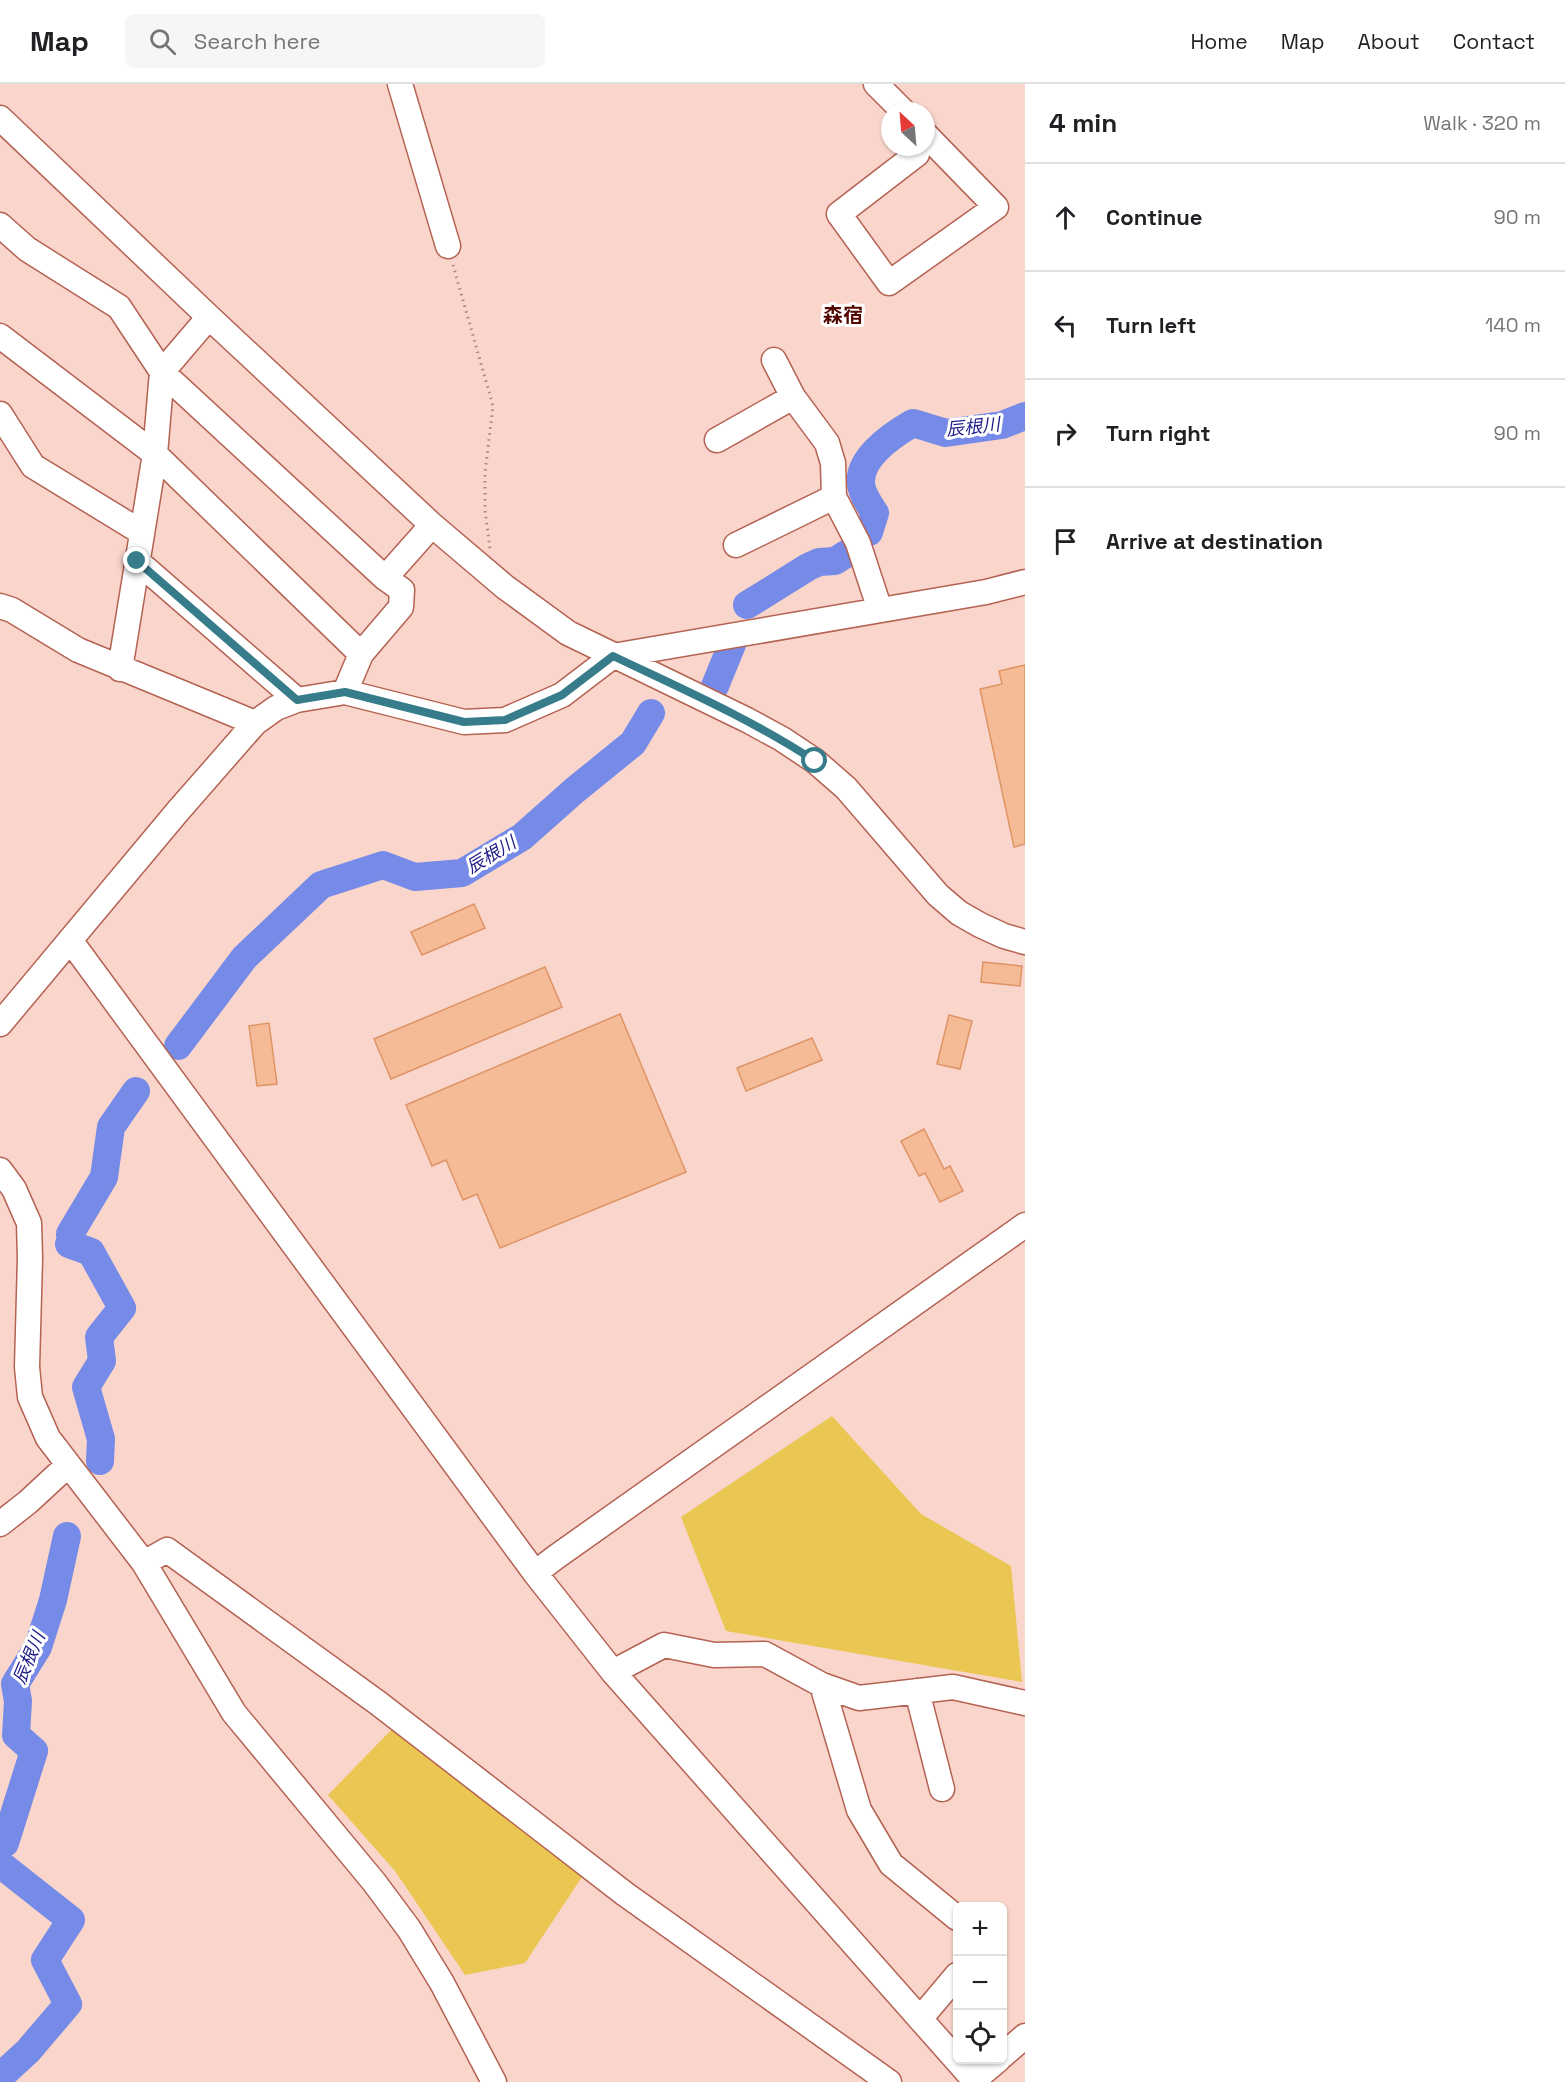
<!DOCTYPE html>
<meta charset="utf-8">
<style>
:root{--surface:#fff;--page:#f6f6f6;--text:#202124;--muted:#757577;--line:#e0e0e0}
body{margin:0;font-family:"Space Grotesk","Noto Sans JP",sans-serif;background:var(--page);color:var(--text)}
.controls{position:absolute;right:18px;bottom:18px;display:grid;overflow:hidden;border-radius:9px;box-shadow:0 2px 4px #0004}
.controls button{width:54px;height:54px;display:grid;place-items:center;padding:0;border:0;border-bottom:2px solid var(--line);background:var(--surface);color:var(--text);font:30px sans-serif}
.compass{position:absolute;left:881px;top:18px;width:54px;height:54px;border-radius:50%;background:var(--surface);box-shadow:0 2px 4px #0004;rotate:334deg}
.stop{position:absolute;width:18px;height:18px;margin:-14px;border:4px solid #377c8a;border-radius:50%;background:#fff}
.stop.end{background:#377c8a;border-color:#fff;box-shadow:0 2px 6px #0008}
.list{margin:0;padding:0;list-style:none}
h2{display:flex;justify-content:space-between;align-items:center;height:78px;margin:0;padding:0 24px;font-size:26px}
h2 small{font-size:20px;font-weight:400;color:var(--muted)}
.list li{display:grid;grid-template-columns:39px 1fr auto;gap:18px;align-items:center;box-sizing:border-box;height:108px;padding:0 24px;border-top:2px solid var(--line)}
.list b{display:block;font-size:22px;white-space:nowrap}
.list em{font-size:20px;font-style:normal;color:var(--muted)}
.icon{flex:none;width:33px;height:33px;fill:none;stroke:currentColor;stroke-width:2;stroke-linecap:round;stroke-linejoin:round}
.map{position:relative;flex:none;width:1025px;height:1998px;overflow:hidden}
header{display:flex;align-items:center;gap:36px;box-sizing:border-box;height:84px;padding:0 30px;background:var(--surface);border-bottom:2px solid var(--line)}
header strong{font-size:28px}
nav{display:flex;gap:33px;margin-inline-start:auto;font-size:21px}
.search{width:420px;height:54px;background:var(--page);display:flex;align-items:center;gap:15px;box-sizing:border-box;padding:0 21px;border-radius:9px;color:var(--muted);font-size:22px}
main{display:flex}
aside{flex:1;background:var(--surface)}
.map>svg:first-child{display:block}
.green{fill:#e9c752}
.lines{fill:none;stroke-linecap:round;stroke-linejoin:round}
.river{stroke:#768ae7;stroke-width:28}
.building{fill:#f5ba96;stroke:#de9464;stroke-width:1.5}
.minor-casing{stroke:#b46251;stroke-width:27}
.path{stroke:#ab867e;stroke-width:3;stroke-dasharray:1.5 4.5;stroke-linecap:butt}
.minor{stroke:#fff;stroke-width:24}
.route{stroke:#377c8a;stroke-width:8}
.labels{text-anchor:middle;stroke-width:6;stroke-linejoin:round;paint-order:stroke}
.water-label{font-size:18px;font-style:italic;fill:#1f1c88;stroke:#fff}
.quarter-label{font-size:20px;font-weight:bold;fill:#530600;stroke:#fff}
</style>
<header>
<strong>Map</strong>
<div class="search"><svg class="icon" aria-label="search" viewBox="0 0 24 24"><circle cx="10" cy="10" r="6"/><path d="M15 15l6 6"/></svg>Search here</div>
<nav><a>Home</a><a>Map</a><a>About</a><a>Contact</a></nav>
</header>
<main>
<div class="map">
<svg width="1025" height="1998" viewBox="0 0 1025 1998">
<rect width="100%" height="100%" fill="#fad5cc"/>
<path class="green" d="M832 1332 921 1430 1011 1482 1022 1598 726 1547 681 1433Z
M394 1643 582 1793 525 1879 465 1891 395 1787 328 1711Z"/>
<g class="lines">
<path class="river" d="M869 448 875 429C871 423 866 416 863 408 851 378 892 351 913 339L946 349 1002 341 1025 332
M747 521 808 483 819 478 835 477 846 470
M715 602 733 558
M178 962 244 874 321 801 383 781 415 793 462 789 522 753 575 706 633 659 651 629
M70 1150 104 1093 111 1043 136 1007
M69 1160 91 1168 122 1224 99 1253 102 1277 86 1303 101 1355 100 1377
M5 1759 34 1667 16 1651 18 1617 15 1600 38 1563 53 1516 67 1452
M0 1780 71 1836 45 1876 68 1920 28 1967 3 1990 1 1998"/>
</g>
<path class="building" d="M1025 581V760L1014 763 980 605 1002 600 999 587Z
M474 820 485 844 422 871 411 848Z
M983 878 1022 882 1020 902 981 898Z
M545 883 562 923 391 995 374 955Z
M620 930 686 1088 500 1164 477 1110 463 1116 446 1076 432 1082 406 1021Z
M949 931 972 937 960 985 937 980Z
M269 939 277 1000 257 1002 249 942Z
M812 954 822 976 746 1007 737 984Z
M924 1045 944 1085 950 1082 963 1107 940 1118 925 1089 919 1092 901 1057Z"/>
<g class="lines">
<defs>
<path id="minor" d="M400 0 448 162
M876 0 903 27
M0 34 209 233 432 441 505 503 568 549 747 636 782 655 815 677 846 704 938 811 959 829 980 841 1004 852 1025 858
M912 63 917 70 839 130 889 199 996 123 926 51
M0 141 27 165 119 223 162 288 385 494 402 506 401 523 361 570 345 608
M0 252 155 370 361 570
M774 276 793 313 827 359 833 379 834 413 858 459 880 526
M0 330 33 382 141 448
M717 356 793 313
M736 461 834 413
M137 477 297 616
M385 494 432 441
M0 522 12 526 78 566 255 639
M120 585 155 370 162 288 209 233
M70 856 535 1489
M0 940 178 727 255 639 276 624 297 616 345 608 464 638 505 636 562 611 613 572 986 508 1025 498
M0 1086 14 1105 29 1139 30 1174 27 1283 30 1313 48 1354 144 1479 234 1629 374 1798 409 1845 442 1899 494 1998
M0 1440 28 1418 68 1381
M144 1479 167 1466 378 1619 625 1810 889 1998
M613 1588 664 1561 714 1571 765 1570 822 1601 859 1614 953 1603 1025 1619
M822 1601 859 1726 891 1780 957 1834
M917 1607 942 1705
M920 1935 957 1891
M1002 1972 1025 1952
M974 1996 998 1976
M976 1998 613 1588 535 1489 556 1473 1025 1141"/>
</defs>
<use href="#minor" class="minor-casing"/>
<path class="path" d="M453 181 493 322 485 389V426L490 465"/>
<use href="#minor" class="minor"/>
</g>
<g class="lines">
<path class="route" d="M137 477 297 616 345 608 464 638 505 636 562 611 613 572C682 605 751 635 815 677"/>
</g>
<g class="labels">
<g class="water-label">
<text transform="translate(973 343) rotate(-6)" y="6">辰根川</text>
<text transform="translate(491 771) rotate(-31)" y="6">辰根川</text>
<text transform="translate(29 1574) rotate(-67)" y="6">辰根川</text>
</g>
<g class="quarter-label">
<text x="843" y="238">森宿</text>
</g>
</g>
</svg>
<div class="controls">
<button>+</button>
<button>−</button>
<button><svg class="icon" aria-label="locate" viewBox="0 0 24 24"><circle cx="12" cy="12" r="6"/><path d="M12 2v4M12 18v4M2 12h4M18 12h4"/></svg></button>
</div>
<svg class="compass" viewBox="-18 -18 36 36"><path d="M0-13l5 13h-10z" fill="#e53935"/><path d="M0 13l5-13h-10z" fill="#757577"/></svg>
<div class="stop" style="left:815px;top:677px"></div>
<div class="stop end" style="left:137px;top:477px"></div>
</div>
<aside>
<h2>4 min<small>Walk · 320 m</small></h2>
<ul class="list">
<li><svg class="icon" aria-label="ahead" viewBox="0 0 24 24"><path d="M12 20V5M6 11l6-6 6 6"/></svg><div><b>Continue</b></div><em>90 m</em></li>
<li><svg class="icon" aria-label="left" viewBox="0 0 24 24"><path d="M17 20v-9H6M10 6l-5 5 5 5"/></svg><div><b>Turn left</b></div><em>140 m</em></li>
<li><svg class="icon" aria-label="right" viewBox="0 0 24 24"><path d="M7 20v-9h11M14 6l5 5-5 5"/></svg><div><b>Turn right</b></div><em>90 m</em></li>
<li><svg class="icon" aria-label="arrive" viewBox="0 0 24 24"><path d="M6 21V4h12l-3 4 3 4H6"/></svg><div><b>Arrive at destination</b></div></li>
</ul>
</aside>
</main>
